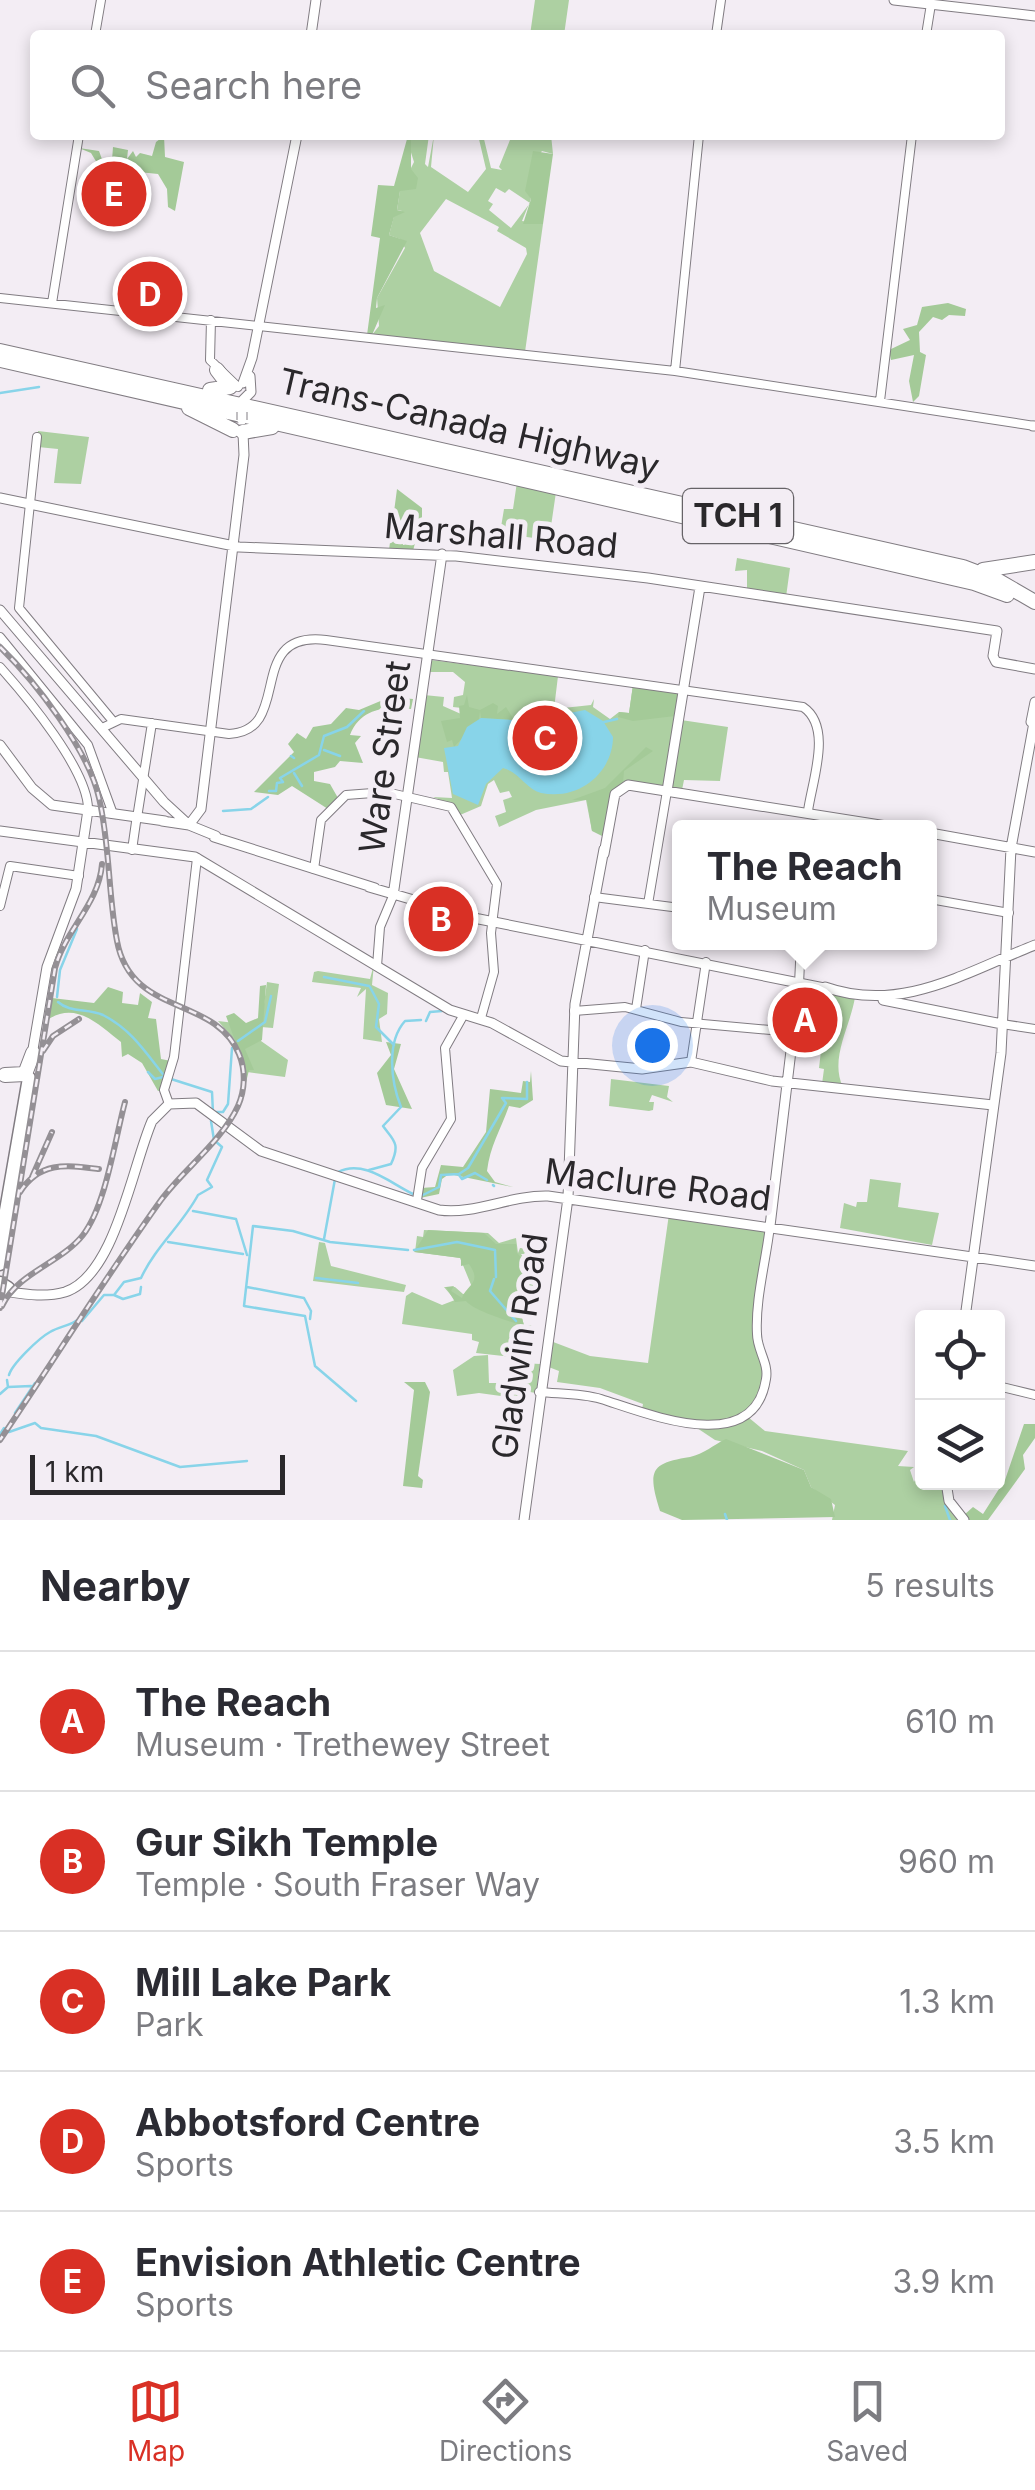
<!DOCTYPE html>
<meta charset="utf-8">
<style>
:root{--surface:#fff;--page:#f2f2f3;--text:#2b2b33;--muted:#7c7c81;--line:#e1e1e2;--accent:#d93025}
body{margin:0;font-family:Inter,sans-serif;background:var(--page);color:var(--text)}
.controls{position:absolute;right:30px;bottom:30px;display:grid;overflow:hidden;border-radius:10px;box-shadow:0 5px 15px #0003}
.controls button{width:90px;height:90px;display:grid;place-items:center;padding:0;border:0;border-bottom:2px solid var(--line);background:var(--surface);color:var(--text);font:50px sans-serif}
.scale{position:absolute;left:30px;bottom:25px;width:255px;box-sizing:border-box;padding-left:10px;border:5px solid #2a282b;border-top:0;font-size:28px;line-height:35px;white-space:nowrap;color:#2a282b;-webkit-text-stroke:8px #f3edf4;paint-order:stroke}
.you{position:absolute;left:652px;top:1045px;width:35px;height:35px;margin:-25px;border:8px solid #fff;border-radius:50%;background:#1a73e8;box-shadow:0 0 0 15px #1a73e833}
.badge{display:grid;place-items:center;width:65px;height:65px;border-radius:50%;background:var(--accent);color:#fff;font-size:32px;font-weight:700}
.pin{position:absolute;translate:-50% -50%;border:5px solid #fff;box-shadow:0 2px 10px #0006}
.popup{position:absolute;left:672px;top:820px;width:265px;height:130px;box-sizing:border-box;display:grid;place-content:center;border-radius:10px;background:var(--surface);filter:drop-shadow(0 2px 8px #0005);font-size:32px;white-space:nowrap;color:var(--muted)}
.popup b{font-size:38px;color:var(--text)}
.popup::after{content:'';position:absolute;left:50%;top:100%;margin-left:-20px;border:20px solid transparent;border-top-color:var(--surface)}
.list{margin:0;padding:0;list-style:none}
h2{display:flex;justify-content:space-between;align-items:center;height:130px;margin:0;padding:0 40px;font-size:42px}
h2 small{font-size:32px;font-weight:400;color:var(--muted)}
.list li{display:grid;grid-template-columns:65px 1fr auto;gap:30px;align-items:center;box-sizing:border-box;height:140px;padding:0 40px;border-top:2px solid var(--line)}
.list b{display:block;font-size:38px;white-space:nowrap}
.list p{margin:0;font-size:32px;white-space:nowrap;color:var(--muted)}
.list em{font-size:32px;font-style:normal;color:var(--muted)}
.icon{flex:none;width:55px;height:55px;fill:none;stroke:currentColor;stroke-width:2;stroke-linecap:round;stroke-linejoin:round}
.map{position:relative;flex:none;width:1035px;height:1520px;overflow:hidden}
.search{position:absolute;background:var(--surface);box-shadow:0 5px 15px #0003;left:30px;right:30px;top:30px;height:110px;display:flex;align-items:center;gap:25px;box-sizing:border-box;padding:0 35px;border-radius:10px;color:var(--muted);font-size:38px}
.sheet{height:830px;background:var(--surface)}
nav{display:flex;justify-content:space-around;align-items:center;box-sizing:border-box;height:140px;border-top:2px solid var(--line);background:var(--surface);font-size:28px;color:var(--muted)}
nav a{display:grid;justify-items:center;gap:5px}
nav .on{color:var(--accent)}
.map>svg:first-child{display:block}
.green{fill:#add0a2;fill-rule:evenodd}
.forest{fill:#a4ca98}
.water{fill:#88d4e9}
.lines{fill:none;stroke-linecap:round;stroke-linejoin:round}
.stream{stroke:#88d4e9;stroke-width:2.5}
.tertiary-casing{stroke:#817c82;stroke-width:10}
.secondary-casing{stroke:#817c82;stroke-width:11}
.trunk-casing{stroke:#817c82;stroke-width:15}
.motorway-casing{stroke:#817c82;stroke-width:16}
.tertiary{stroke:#fff;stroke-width:8}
.secondary{stroke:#fff;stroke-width:9}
.trunk{stroke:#fff;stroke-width:12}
.motorway{stroke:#fff;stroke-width:14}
.rail-casing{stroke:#949095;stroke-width:6}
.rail{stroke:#f3edf4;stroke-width:2.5;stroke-dasharray:8;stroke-linecap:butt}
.secondary-bridge-casing{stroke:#817c82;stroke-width:11;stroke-linecap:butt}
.secondary-bridge{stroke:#fff;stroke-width:9}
.labels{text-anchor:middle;stroke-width:10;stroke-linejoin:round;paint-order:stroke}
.shield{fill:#f3edf4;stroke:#666367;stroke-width:2.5}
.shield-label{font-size:32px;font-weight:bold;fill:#2a282b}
.street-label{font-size:35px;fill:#2a282b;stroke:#f3edf4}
</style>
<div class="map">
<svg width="1035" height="1520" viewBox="0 0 1035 1520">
<rect width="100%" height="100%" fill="#f3edf4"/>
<path class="green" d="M535 0H569L564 35H530Z
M411 135H429L425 164 428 167 434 135 431 167 468 192 486 169 478 135H483L491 168 502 170 499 167 512 135H551L553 154 542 151C531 166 523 181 531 199L522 221 543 224 525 352 372 335 379 326 377 298 405 248 400 239 389 235 394 216 402 211 397 210 400 190 414 162 409 146ZM496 188 505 193 509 189 530 203 511 228 489 210 493 204 488 201ZM446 199 499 227 497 231 526 248 527 254 500 307 434 271 420 233Z
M38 431 89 437 81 484 54 483 58 449 38 447Z
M517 482 556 492 549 540 512 535 513 528 501 527 504 509H513Z
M737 558 790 568 786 597 747 591V570L735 571Z
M431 660 558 676 554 709 591 705 594 699 593 707 610 719 619 712 629 713 633 685 679 692 665 788 619 785 592 831 586 800 536 810 499 827 495 816 506 812 503 800 512 797 509 791 500 793 494 780 488 784 481 806 460 815 451 804 433 797 452 798 448 772H444L443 762 415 757 424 695 444 697 443 706 461 714 462 708 453 707 454 697 463 695 465 682 453 672H428Z
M681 720 728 727 720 781 684 780 682 790 672 789Z
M374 964 372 985 388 993 387 1014 379 1019 382 1042 363 1039 366 989 357 997 361 988 312 982 314 972 318 971 370 979Z
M267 982 279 984 273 1028 261 1027V1041L288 1060 285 1077 247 1072 239 1045 218 1021 261 1026Z
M828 991 855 997C851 1025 829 1059 843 1087L822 1084 824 1069 819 1068Z
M611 1079 669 1086 667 1097 673 1102 652 1095 649 1102H654L653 1110 649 1111 609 1106Z
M870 1179 901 1183 898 1207 939 1213 932 1245 840 1228 844 1203 856 1207 857 1202H867Z
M669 1214 767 1230 755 1330 765 1370 753 1409 721 1423 641 1414 643 1404 600 1388 557 1382 559 1371 546 1366 548 1340 590 1356 648 1363Z
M424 1230 488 1233 499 1243 516 1238 518 1253 520 1248 529 1249 528 1254H521C531 1265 540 1288 531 1302L519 1304 524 1326 531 1325 535 1337 530 1359 476 1353 479 1342 472 1340V1334L402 1324 406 1296 412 1292 442 1305 455 1300 444 1287H455L463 1294 474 1292 460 1258 415 1252 417 1236 423 1237Z
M319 1242 325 1243 331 1266 406 1285 404 1292 313 1281Z
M488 1355 489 1383H513L515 1371 521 1372 522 1363 540 1364 536 1393 524 1391 522 1399 479 1393 457 1396 453 1370 474 1356Z
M748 1417 765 1431 908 1451 898 1466 914 1467 910 1470 914 1482 920 1470 922 1482 944 1483 960 1520H832L835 1505 811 1487 804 1470 762 1451 715 1440 691 1424 729 1427Z"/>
<path class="forest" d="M399 135H411V169L418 178 416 189 400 191 397 210 405 212 394 217 389 235 407 241 377 298 376 308 385 305 372 335H367L380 238 371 236 378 185 394 186 407 139Z
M164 136 165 157 184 162 175 211 168 207 167 189 158 174 100 168 91 153 79 148 99 151 103 162 112 160 113 147 128 150 127 159 133 151 136 157 140 153 152 156 156 142Z
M533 151 553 154 543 224H523L531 199 525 191Z
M948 303 966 309 965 316 949 315 942 320 933 317 919 332 920 352 926 355 919 396 913 402 909 381 914 355 891 360 889 350 910 340 903 329 917 325 922 307Z
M397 489 422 508V523L433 524V528L413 531 402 525 398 528 403 545 415 543 413 551 389 550Z
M633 685 679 692 675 716 633 721 618 717 619 712 629 713Z
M467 695 469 707 480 710 493 703 498 706 497 714 506 707 514 720 481 718 480 711 479 720 454 747 452 740 447 742 441 721 460 718 459 706 464 705Z
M390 697 413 699 411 709C389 706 361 707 350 735L361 736 355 743 363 763 340 761 335 767 314 772V781L330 784 338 798 328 809 292 786 278 795 254 792 294 752 288 744 297 733 306 739 313 727 331 724 346 708 359 710Z
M646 747 653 751 624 771 623 783 613 792 604 837 592 831 587 800H572L605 788Z
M266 985 262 1040 245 1049 254 1070H249L242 1099 244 1065 226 1016 234 1013 246 1023 258 1018 260 986Z
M108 987 123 992 122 1003 138 1005 140 993 152 1002 148 1018 156 1019 161 1059 171 1061 164 1090 158 1091 142 1063 128 1054 122 1057 121 1042C100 1026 77 1001 49 1019L52 998 94 1003Z
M386 1042 401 1044 394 1069 412 1109 386 1105 377 1073 391 1055Z
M531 1071 533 1100 520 1108 509 1106C500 1131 490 1146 487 1171L495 1182 513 1187 449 1174 442 1179 439 1194 420 1198 421 1188 435 1187 441 1165 463 1167 486 1132 490 1089 521 1093 523 1081 530 1082Z
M428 1230 484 1233 496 1244H516L517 1253 532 1269 535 1295 527 1302 524 1296 519 1309 524 1325C515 1324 472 1310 466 1301L455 1302 446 1287 454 1286 451 1291 462 1298C466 1285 483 1284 469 1264L461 1266V1258L414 1252Z
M404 1382H425L430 1392 418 1476 423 1480 422 1488 403 1486 414 1390Z
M1024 1424H1035V1438L1023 1455 1025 1469 988 1520H967L964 1515 973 1507 983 1514 1004 1481 998 1477 1005 1480Z
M726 1439 804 1470 811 1487 831 1499 835 1517 682 1520 660 1511C647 1470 651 1463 690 1457 704 1454 713 1445 726 1439Z"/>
<path class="water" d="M585 710 603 721 613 737C613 770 582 801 541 793 526 789 519 772 503 768L486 784 478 805 453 794 444 748 458 746 467 727 481 718 528 721Z"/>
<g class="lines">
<path class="stream" d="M0 393 39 387
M604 722 617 719
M324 750 340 756
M291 756 294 758
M294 773 302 786
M269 791H276L277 783 283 782 280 778 319 755 324 736 347 727 364 711
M223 811 251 809 268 797
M324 977 369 986
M370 987 379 1004 376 1027 394 1045
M57 997 60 970 77 929
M58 1002C70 1013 88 1008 103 1015 132 1030 146 1053 165 1077
M426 1021 430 1012 442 1011
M238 1041 265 1022 271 996
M148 1072 155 1079 163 1077
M171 1079 212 1092 213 1113
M215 1112H223L228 1104 232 1048
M369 1170 391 1164C401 1143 393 1140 383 1126L401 1107C391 1082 386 1042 405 1021L421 1020
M338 1172C364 1159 390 1183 413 1194
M459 1175 462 1179 475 1173 487 1180
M493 1185 494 1186
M423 1195 439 1187 441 1175 459 1174 468 1168 506 1103 502 1098 527 1099V1082
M193 1211 236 1219 247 1255
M324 1239 335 1179
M168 1242 243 1254
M414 1250 457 1242 495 1250 496 1277
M316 1278 358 1283
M494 1279 490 1291 516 1321
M247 1287 304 1298 311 1311 310 1319
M114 1295 123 1299 140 1294 141 1287
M82 1321 104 1295H114L124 1282 141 1278C156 1246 182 1225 198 1195L212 1187 207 1180 222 1147 214 1140 211 1121
M9 1375C12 1364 39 1338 50 1332 60 1326 70 1326 79 1319
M8 1387 31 1386
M0 1394 8 1387 7 1380
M356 1401 315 1366 305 1316 244 1306 253 1226 293 1231 330 1242 408 1250
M15 1413 35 1383
M9 1432 35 1423 41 1428 96 1436 180 1467 247 1461
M0 1434 4 1428
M945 1506 950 1520
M725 1514 727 1520"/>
<defs>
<path id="tertiary" d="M95 35 101 0
M716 35 721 0
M926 35 931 4
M0 298 675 371 1035 426
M52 303 79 135
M211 320 210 360 238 387
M675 371 699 135
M880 401 912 135
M37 437 19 608 112 720
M0 637 88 745 113 814
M0 667C26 696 89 771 88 810
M102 728 121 719 229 734C295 731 243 630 326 640L803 707C833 727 812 781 808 811
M137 818 152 723
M132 850 137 815
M314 869 321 820 346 795 386 792 451 807 497 884 491 933 494 972 481 1018
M594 897 680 908
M930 899 1009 913
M648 904 667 791
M0 906 10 866 79 876
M377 966 380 927 393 896
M799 984 801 942
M636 1009 645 950
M574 1011 625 1007 681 1022 793 1032
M1002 1024 1035 1029
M691 1062 706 962
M169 1104 164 1090 174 1057 197 858
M417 1200 422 1168 451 1119 445 1048 463 1016
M998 1386 1035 1395
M539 1392C560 1394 581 1393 601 1399 649 1414 754 1458 766 1379 769 1363 757 1350 757 1334 755 1300 766 1261 770 1226"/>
<path id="secondary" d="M894 0 1035 16
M311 35 316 0
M243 383 252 358 297 135
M243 400 251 392 250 376
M1033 426H1035
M0 498 239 547 456 556 648 578 997 631 993 656 996 662 1035 669
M0 610 164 802 189 825 216 836
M1031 722 1035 702
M0 745 32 788 52 805 165 821
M667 791 700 587
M162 821 189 825 201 809 244 455 243 433
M0 831 195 857 450 1010 492 1023 561 1061 642 1069 691 1062 772 1081 993 1105
M930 833 1035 852
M214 837 375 888
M604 854 615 794 628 785 899 828
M369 887 479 919 829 989
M393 896 442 554
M825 987C901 1014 966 972 1035 945
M883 1000 1002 1024
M32 1055 47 967 76 889 88 810
M770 1226 799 984
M3 1291C24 1294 44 1298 65 1292 115 1276 132 1167 152 1121L169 1104 196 1103 261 1151 439 1210C475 1215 510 1195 548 1196L1035 1266
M965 1318 1001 1053 1011 848 1035 717
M946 1482 949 1501 964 1520
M524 1520 568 1198 575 1004 604 849"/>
<path id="trunk" d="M0 1245 29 1078 0 1264
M0 1283 8 1288"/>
<path id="motorway" d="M0 351 963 567 997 580 1035 602
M1 360 974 583 1007 595
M210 390 230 387 217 370
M189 408 233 430
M243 432 272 427
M983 570 1035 562
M5 1075 25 1074 33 1053"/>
</defs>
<use href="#tertiary" class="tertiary-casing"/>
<use href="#secondary" class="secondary-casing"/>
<use href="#trunk" class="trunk-casing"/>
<use href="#motorway" class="motorway-casing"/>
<use href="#tertiary" class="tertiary"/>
<use href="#secondary" class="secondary"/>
<use href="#trunk" class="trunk"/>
<use href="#motorway" class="motorway"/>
<defs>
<path id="rail" d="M0 647C35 681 89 751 99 798 110 845 108 894 117 941 131 1017 215 995 239 1054 246 1071 245 1090 238 1106 222 1141 184 1169 161 1200 105 1278 54 1360 0 1440
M43 1051 53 1036 79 1019
M32 1177 52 1132
M20 1192C40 1161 66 1165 99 1169
M2 1306C17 1273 61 1263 83 1235 106 1205 115 1139 125 1102
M0 1308 55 968C65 930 99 904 102 864"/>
</defs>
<use href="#rail" class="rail-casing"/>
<use href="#rail" class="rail"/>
<defs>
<path id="secondary-bridge" d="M242 420V412"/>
</defs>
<use href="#secondary-bridge" class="secondary-bridge-casing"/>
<use href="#secondary-bridge" class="secondary-bridge"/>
</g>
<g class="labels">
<rect class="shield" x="683" y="489" width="110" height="54" rx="8"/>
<g class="shield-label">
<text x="738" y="527">TCH 1</text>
</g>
<g class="street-label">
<text transform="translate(469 424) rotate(13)" y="12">Trans-Canada Highway</text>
<text transform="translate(501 536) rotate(5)" y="12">Marshall Road</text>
<text transform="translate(385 757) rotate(-82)" y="12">Ware Street</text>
<text transform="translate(658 1185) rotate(7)" y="12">Maclure Road</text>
<text transform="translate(520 1346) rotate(-82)" y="12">Gladwin Road</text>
</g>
</g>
</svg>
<div class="controls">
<button><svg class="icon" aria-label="locate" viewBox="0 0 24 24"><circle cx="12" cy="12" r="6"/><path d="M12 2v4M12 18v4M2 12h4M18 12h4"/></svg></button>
<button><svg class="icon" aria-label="layers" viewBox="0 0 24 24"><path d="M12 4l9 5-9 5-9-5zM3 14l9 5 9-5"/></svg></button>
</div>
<div class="scale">1 km</div>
<div class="you"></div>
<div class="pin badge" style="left:805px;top:1020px">A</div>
<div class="popup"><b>The Reach</b>Museum</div>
<div class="pin badge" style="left:441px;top:919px">B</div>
<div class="pin badge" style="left:545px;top:738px">C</div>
<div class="pin badge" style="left:150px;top:294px">D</div>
<div class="pin badge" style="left:114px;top:194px">E</div>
<div class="search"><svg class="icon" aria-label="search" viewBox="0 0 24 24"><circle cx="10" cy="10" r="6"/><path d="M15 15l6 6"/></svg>Search here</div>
</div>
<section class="sheet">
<h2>Nearby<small>5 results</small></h2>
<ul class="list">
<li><span class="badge">A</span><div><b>The Reach</b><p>Museum · Trethewey Street</p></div><em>610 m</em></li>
<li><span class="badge">B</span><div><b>Gur Sikh Temple</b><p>Temple · South Fraser Way</p></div><em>960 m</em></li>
<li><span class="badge">C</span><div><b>Mill Lake Park</b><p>Park</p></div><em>1.3 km</em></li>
<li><span class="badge">D</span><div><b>Abbotsford Centre</b><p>Sports</p></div><em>3.5 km</em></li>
<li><span class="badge">E</span><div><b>Envision Athletic Centre</b><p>Sports</p></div><em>3.9 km</em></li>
</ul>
</section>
<nav>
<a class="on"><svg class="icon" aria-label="map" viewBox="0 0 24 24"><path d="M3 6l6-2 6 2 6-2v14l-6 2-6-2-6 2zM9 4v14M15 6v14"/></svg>Map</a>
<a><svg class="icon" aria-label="directions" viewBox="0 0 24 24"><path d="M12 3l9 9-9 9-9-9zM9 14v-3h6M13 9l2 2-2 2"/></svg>Directions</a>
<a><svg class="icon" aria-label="saved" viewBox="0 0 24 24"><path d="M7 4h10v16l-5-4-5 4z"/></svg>Saved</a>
</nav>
